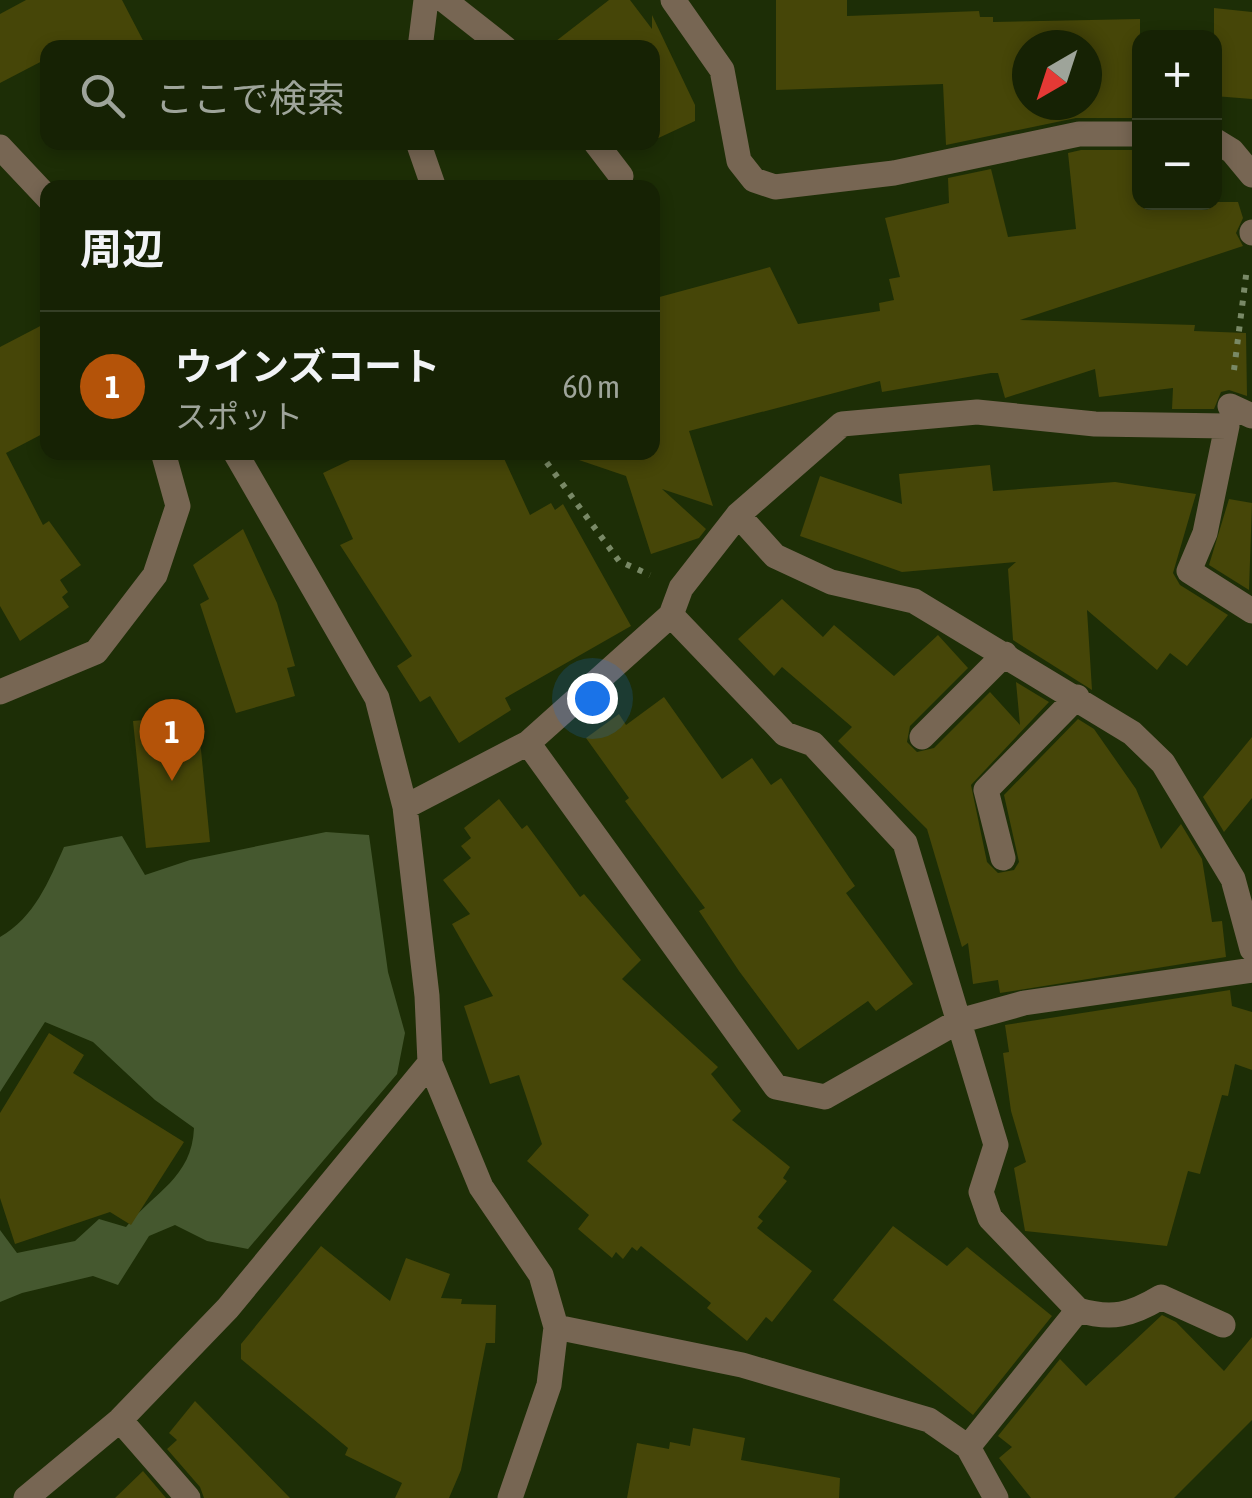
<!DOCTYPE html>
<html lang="ja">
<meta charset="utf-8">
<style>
:root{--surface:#162204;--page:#1f2a0e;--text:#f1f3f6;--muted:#9ea49a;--line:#353f26;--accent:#b45309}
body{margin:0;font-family:"Asap Condensed","Noto Sans JP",sans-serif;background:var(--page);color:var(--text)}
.controls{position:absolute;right:30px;top:30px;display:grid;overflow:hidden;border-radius:20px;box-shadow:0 5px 15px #0003}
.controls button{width:90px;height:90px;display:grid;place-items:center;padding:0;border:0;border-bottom:2px solid var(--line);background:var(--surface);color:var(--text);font:50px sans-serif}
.compass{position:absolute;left:1012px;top:30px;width:90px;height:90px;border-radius:50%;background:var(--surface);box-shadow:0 5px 15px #0003;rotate:219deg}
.you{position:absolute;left:592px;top:698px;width:35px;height:35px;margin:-25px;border:8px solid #fff;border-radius:50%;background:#1a73e8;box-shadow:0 0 0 15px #1a73e833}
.badge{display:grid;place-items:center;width:65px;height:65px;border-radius:50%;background:var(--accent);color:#fff;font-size:32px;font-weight:700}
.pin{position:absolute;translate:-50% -82px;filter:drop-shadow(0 2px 5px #0008)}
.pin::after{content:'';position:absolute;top:52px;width:35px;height:30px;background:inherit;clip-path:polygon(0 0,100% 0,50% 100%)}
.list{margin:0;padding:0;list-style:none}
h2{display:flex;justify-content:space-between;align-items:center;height:130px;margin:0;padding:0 40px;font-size:42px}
h2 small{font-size:32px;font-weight:400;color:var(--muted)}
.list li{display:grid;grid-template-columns:65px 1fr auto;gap:30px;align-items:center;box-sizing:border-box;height:150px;padding:0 40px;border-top:2px solid var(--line)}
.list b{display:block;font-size:38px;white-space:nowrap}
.list p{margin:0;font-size:32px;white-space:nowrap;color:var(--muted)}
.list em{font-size:32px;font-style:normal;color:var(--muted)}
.icon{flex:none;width:55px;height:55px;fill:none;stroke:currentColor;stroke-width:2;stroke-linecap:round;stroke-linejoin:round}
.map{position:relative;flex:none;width:1252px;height:1498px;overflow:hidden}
.search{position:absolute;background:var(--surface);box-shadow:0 5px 15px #0003;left:40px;top:40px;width:620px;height:110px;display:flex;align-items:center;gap:25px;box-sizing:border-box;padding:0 35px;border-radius:20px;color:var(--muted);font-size:38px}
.panel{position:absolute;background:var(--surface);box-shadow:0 5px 15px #0003;left:40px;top:180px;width:620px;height:280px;border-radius:20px}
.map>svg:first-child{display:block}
.green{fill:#45582f}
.building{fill:#464608;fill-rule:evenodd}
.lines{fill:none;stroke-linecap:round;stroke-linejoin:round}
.path{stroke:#798966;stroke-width:6;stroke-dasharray:5 8;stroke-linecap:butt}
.minor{stroke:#776653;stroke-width:25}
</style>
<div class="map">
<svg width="1252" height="1498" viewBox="0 0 1252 1498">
<rect width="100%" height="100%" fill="#1d2e06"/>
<path class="green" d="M326 832 369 835 388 972 405 1033 397 1074 248 1249 207 1241 175 1225 149 1236 118 1285 93 1276 22 1293 0 1302V1230L17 1253 75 1241 99 1219 126 1227C154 1192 192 1178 194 1128L155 1100 93 1042 45 1022 0 1092V937C34 918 49 881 64 847L122 836 145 875 190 860Z"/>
<path class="building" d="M26 0H122L147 48H48V58L0 83V14Z
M609 0H630L652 29V15L695 105V121L652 141V48H547Z
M776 0H847V16L979 11 980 17H993V22L1140 19V118H1076L946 145 943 84 776 90ZM1027 45H1087V105H1027Z
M1214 8 1252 12V99L1214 96Z
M1081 150H1140V202H1238L1243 218 1236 233 1243 246 1020 320 1195 325 1194 331 1246 333 1247 396 1229 390 1221 392 1214 409H1172L1173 388 1099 397 1095 369 1005 398 998 373H991L882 392 880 381 689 431 713 506 662 489 706 529 699 538 651 554 626 476 576 459 577 452H652V299L770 267 798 324 880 311 879 303 894 300 889 279 900 277 885 218 949 203 948 178 991 169 1008 237 1076 229 1068 153Z
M48 322V431L6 453 43 525 49 521 81 565 60 580 68 592 62 597 69 607 20 641 0 606V347Z
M367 452H501L530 515 551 503 555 510 563 504 631 626 505 698 511 710 459 743 430 696 420 702 397 666 412 656 340 545 353 539 323 473Z
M990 465 993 491 1115 482 1196 494 1173 573 1180 585 1228 615 1187 666 1170 653 1157 670 1087 610 1092 690 1013 640 1008 569 1016 562 902 572 800 536 820 476 902 504 899 474Z
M1229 499 1252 503 1249 590 1209 565Z
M243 529 277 603 295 666 287 668 295 696 236 713 200 604 209 599 193 565Z
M782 599 823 637 834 625 894 676 938 635 968 668 910 726 907 742 917 752 934 748 990 692 1020 725 1016 682 1049 702 971 785 987 862 998 873 1014 870 1019 862 1004 795 1078 719 1094 729 1136 789 1161 849 1181 824 1202 859 1212 922 1222 921 1226 957 1000 993 998 980 973 984 968 943 962 947 927 829 838 741 852 727 782 667 774 676 738 639Z
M664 697 722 779 752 758 771 785 781 778 855 886 846 893 913 984 876 1011 868 1001 798 1050 739 971 699 911 705 908 625 801 629 798 586 738 619 714 626 725Z
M197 709 210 842 146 848 133 721 155 719 154 712Z
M1252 737V798L1224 832 1203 797Z
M499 799 522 829 527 825 580 897 584 894 641 960 622 979 718 1067 711 1074 741 1111 732 1120 790 1167 783 1178 787 1181 758 1217 763 1221 757 1228 812 1271 772 1322 766 1317 747 1341 707 1308 711 1303 641 1246 637 1251 632 1247 623 1259 616 1252 612 1258 578 1229 589 1215 527 1161 542 1144 519 1075 490 1084 464 1006 493 996 452 924 470 914 443 880 471 858 461 846 471 838 464 828Z
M1230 990 1232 1006 1252 1012V1070L1235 1064 1228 1096 1222 1095 1200 1174 1188 1171 1167 1246 1025 1231 1014 1168 1026 1162 1011 1111 1003 1053 1009 1052 1005 1025Z
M49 1033 84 1055 73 1073 184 1142 131 1225 110 1212 15 1244 0 1198V1113Z
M893 1226 947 1266 967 1247 1052 1316 973 1415 833 1300Z
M321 1246 390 1301 406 1258 450 1274 441 1298 462 1299 461 1304 496 1305 495 1343H486L461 1470 449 1498H395L402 1483 345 1455 348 1448 241 1359V1344Z
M1162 1315 1176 1322 1224 1371 1252 1337V1420L1174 1498H1031L999 1458 1012 1447 998 1436 1060 1359 1086 1386Z
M195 1401 290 1498H204L200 1487 167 1449 177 1440 169 1433Z
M693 1428 745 1438 741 1460 840 1478 839 1498H627L637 1443 669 1449 670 1442 690 1446Z
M143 1471 166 1498H115Z"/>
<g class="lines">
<path class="path" d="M1234 370 1247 268
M539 452 619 561 650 575"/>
<path class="minor" d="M444 0 505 48
M673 0 722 70 739 161 754 180 775 187 894 173 1079 134H1140
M420 48 426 0
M1214 140 1232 151 1252 175
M418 142 434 188
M595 142 621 176
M0 147 48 198
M1252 233V232
M1230 406 1252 416
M235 452 377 698 405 807 427 996 430 1063 481 1187 541 1275 556 1327 549 1385 510 1498
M738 515 775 556 831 582 914 601 1132 733 1163 763 1233 879 1252 949
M671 615 785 734 813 744 905 843 996 1145 981 1192 990 1218 1078 1310 968 1447
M0 692 96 652 155 575 178 506 163 452
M922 737 1005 654
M528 743 776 1087 825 1097 959 1021 1024 1003 1252 970
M405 807 528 743 671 615 681 588 738 515 842 424 977 412 1095 424 1227 426 1205 533 1189 571 1252 611
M1003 858 986 790 1077 697
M1078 1310C1112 1320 1131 1315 1161 1297L1223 1325
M556 1327 742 1365 929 1420 968 1447 996 1498
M120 1420 188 1498
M26 1498 120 1420 228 1308 430 1063"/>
</g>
</svg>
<div class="controls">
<button>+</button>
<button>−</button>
</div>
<svg class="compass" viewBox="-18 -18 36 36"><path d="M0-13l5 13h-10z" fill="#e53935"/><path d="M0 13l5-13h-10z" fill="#9ea49a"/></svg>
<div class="you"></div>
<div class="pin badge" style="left:172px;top:781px">1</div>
<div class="search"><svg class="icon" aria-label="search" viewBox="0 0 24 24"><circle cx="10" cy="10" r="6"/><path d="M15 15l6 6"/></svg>ここで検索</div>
<section class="panel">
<h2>周辺<small></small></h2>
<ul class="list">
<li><span class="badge">1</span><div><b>ウインズコート</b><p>スポット</p></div><em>60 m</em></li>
</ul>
</section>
</div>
